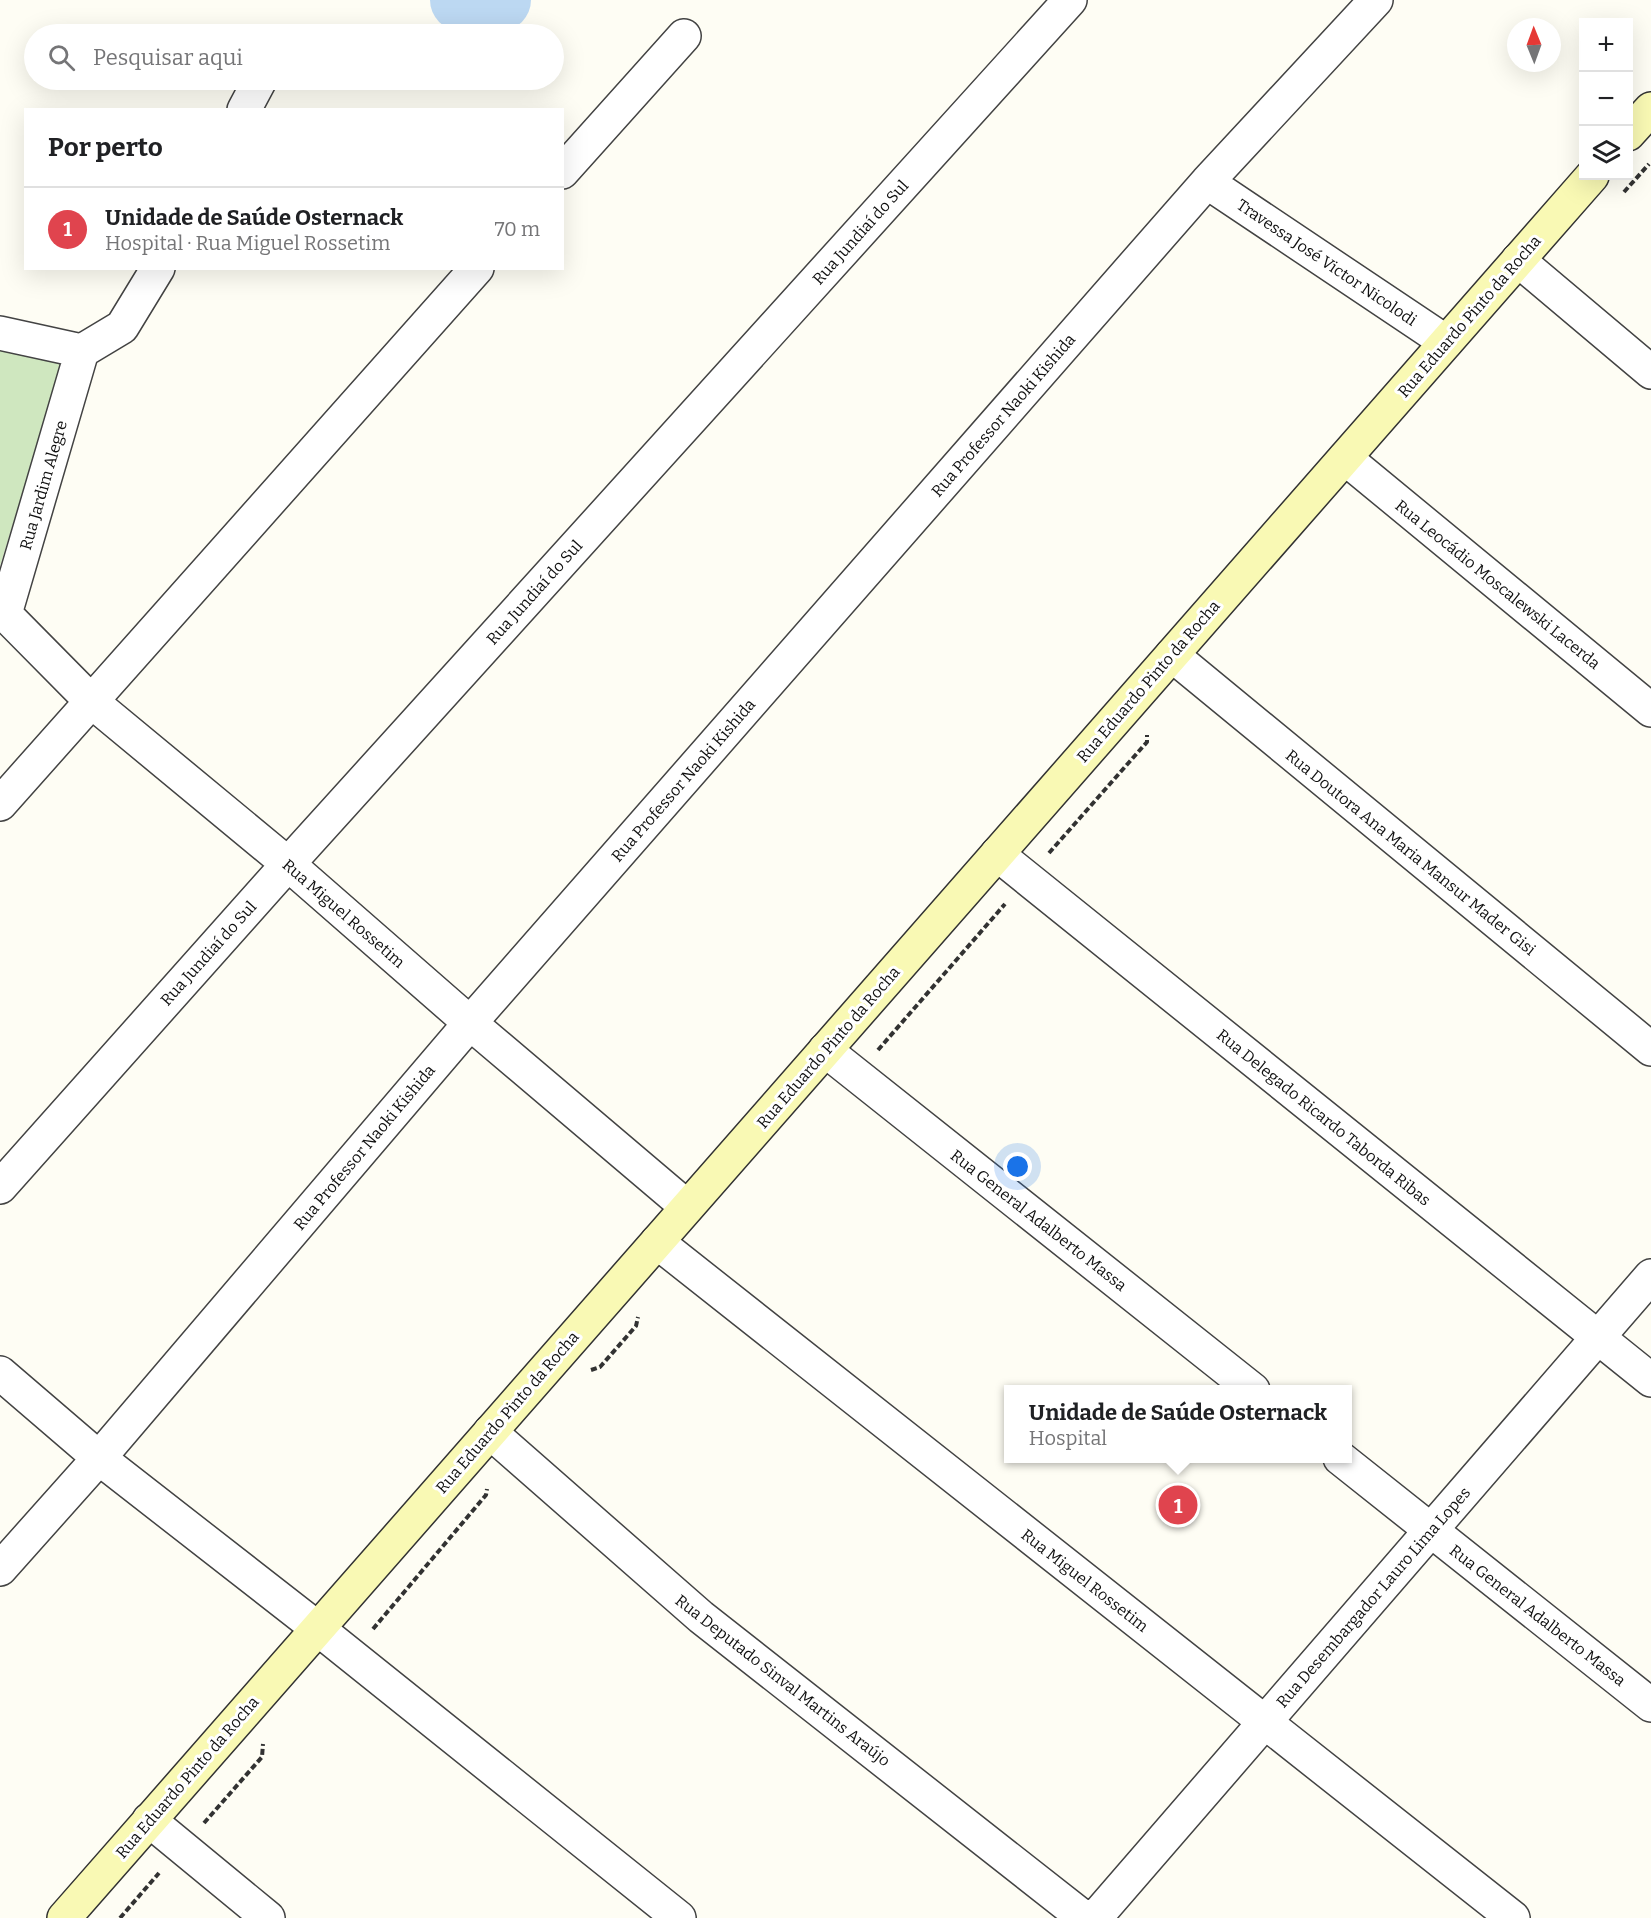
<!DOCTYPE html>
<html lang="pt">
<meta charset="utf-8">
<style>
:root{--surface:#fff;--page:#f2f2f2;--text:#202124;--muted:#757577;--line:#e0e0e0;--accent:#0f766e}
body{margin:0;font-family:Bitter,serif;background:var(--page);color:var(--text)}
.controls{position:absolute;right:18px;top:18px;display:grid;overflow:hidden;border-radius:0px;box-shadow:0 6px 24px #0002}
.controls button{width:54px;height:54px;display:grid;place-items:center;padding:0;border:0;border-bottom:2px solid var(--line);background:var(--surface);color:var(--text);font:30px sans-serif}
.compass{position:absolute;left:1507px;top:18px;width:54px;height:54px;border-radius:50%;background:var(--surface);box-shadow:0 6px 24px #0002;rotate:359deg}
.you{position:absolute;left:1018px;top:1167px;width:21px;height:21px;margin:-15px;border:4px solid #fff;border-radius:50%;background:#1a73e8;box-shadow:0 0 0 9px #1a73e833}
.badge{display:grid;place-items:center;width:39px;height:39px;border-radius:50%;background:var(--accent);color:#fff;font-size:20px;font-weight:700}
.pin{position:absolute;translate:-50% -50%;border:3px solid #fff;box-shadow:0 2px 6px #0006}
.popup{position:absolute;left:1004px;top:1385px;width:348px;height:78px;box-sizing:border-box;display:grid;place-content:center;border-radius:0px;background:var(--surface);filter:drop-shadow(0 2px 4px #0005);font-size:20px;white-space:nowrap;color:var(--muted)}
.popup b{font-size:22px;color:var(--text)}
.popup::after{content:'';position:absolute;left:50%;top:100%;margin-left:-12px;border:12px solid transparent;border-top-color:var(--surface)}
.list{margin:0;padding:0;list-style:none}
h2{display:flex;justify-content:space-between;align-items:center;height:78px;margin:0;padding:0 24px;font-size:26px}
h2 small{font-size:20px;font-weight:400;color:var(--muted)}
.list li{display:grid;grid-template-columns:39px 1fr auto;gap:18px;align-items:center;box-sizing:border-box;height:84px;padding:0 24px;border-top:2px solid var(--line)}
.list b{display:block;font-size:22px;white-space:nowrap}
.list p{margin:0;font-size:20px;white-space:nowrap;color:var(--muted)}
.list em{font-size:20px;font-style:normal;color:var(--muted)}
.icon{flex:none;width:33px;height:33px;fill:none;stroke:currentColor;stroke-width:2;stroke-linecap:round;stroke-linejoin:round}
.map{position:relative;flex:none;width:1651px;height:1918px;overflow:hidden}
.search{position:absolute;background:var(--surface);box-shadow:0 6px 24px #0002;left:24px;top:24px;width:540px;height:66px;display:flex;align-items:center;gap:15px;box-sizing:border-box;padding:0 21px;border-radius:33px;color:var(--muted);font-size:22px}
.panel{position:absolute;background:var(--surface);box-shadow:0 6px 24px #0002;left:24px;top:108px;width:540px;height:162px;border-radius:0px}
.map>svg:first-child{display:block}
.park{fill:#cfe7bf}
.lines{fill:none;stroke-linecap:round;stroke-linejoin:round}
.river{stroke:#bcd8f2;stroke-width:62}
.street-casing{stroke:#434343;stroke-width:36}
.secondary-casing{stroke:#323232;stroke-width:36}
.path{stroke:#323232;stroke-width:4;stroke-dasharray:6 3;stroke-linecap:butt}
.street{stroke:#fff;stroke-width:33}
.secondary{stroke:#f9f9b4;stroke-width:33}
.labels{text-anchor:middle;stroke-width:6;stroke-linejoin:round;paint-order:stroke}
.street-label{font-size:16px;fill:#101010;stroke:#fff}
</style>
<div class="map">
<svg width="1651" height="1918" viewBox="0 0 1651 1918">
<rect width="100%" height="100%" fill="#fefdf4"/>
<path class="park" d="M0 347 66 358 42 429 0 566Z"/>
<g class="lines">
<path class="river" d="M461 0H500"/>
<defs>
<path id="street" d="M244 110 260 80
M562 172 684 36
M1207 182 1446 342
M1518 260 1651 372
M0 333 82 351
M82 351 122 327 158 268
M1345 458 1651 710
M0 613 5 614 82 351
M5 614 91 701 288 864 470 1023 687 1207
M1172 655 1651 1049
M0 804 477 268
M997 854 1651 1380
M825 1050 1253 1390
M0 1187 288 864 1070 0
M657 1242 1513 1918
M0 1373 99 1458 317 1628 679 1918
M490 1432 701 1617 1084 1918
M1340 1458 1651 1705
M0 1569 99 1458 470 1023 1207 182 1376 0
M149 1820 268 1918
M1095 1918 1651 1276"/>
<path id="secondary" d="M1628 134 1651 109
M64 1918 1592 176"/>
</defs>
<use href="#street" class="street-casing"/>
<use href="#secondary" class="secondary-casing"/>
<path class="path" d="M1624 192 1649 164
M1049 853 1147 742V735
M878 1050 1005 904
M591 1370 600 1367 636 1326 638 1317
M373 1629 486 1495 487 1489
M204 1823 262 1757 263 1744
M120 1918 159 1873"/>
<use href="#street" class="street"/>
<use href="#secondary" class="secondary"/>
</g>
<g class="labels">
<g class="street-label">
<text transform="translate(860 232) rotate(-48)" y="6">Rua Jundiaí do Sul</text>
<text transform="translate(1327 262) rotate(34)" y="6">Travessa José Victor Nicolodi</text>
<text transform="translate(1469 316) rotate(-49)" y="6">Rua Eduardo Pinto da Rocha</text>
<text transform="translate(1003 415) rotate(-49)" y="6">Rua Professor Naoki Kishida</text>
<text transform="translate(43 485) rotate(-74)" y="6">Rua Jardim Alegre</text>
<text transform="translate(1498 584) rotate(39)" y="6">Rua Leocádio Moscalewski Lacerda</text>
<text transform="translate(534 592) rotate(-48)" y="6">Rua Jundiaí do Sul</text>
<text transform="translate(1148 681) rotate(-49)" y="6">Rua Eduardo Pinto da Rocha</text>
<text transform="translate(683 780) rotate(-49)" y="6">Rua Professor Naoki Kishida</text>
<text transform="translate(1411 852) rotate(39)" y="6">Rua Doutora Ana Maria Mansur Mader Gisi</text>
<text transform="translate(344 913) rotate(41)" y="6">Rua Miguel Rossetim</text>
<text transform="translate(208 953) rotate(-48)" y="6">Rua Jundiaí do Sul</text>
<text transform="translate(828 1047) rotate(-49)" y="6">Rua Eduardo Pinto da Rocha</text>
<text transform="translate(1324 1117) rotate(39)" y="6">Rua Delegado Ricardo Taborda Ribas</text>
<text transform="translate(364 1147) rotate(-50)" y="6">Rua Professor Naoki Kishida</text>
<text transform="translate(1039 1220) rotate(38)" y="6">Rua General Adalberto Massa</text>
<text transform="translate(507 1412) rotate(-49)" y="6">Rua Eduardo Pinto da Rocha</text>
<text transform="translate(1085 1580) rotate(38)" y="6">Rua Miguel Rossetim</text>
<text transform="translate(1373 1597) rotate(-49)" y="6">Rua Desembargador Lauro Lima Lopes</text>
<text transform="translate(1538 1615) rotate(38)" y="6">Rua General Adalberto Massa</text>
<text transform="translate(783 1680) rotate(38)" y="6">Rua Deputado Sinval Martins Araújo</text>
<text transform="translate(187 1777) rotate(-49)" y="6">Rua Eduardo Pinto da Rocha</text>
</g>
</g>
</svg>
<div class="controls">
<button>+</button>
<button>−</button>
<button><svg class="icon" aria-label="layers" viewBox="0 0 24 24"><path d="M12 4l9 5-9 5-9-5zM3 14l9 5 9-5"/></svg></button>
</div>
<svg class="compass" viewBox="-18 -18 36 36"><path d="M0-13l5 13h-10z" fill="#e53935"/><path d="M0 13l5-13h-10z" fill="#757577"/></svg>
<div class="you"></div>
<div class="pin badge" style="left:1178px;top:1505px;background:#e0444e">1</div>
<div class="popup"><b>Unidade de Saúde Osternack</b>Hospital</div>
<div class="search"><svg class="icon" aria-label="search" viewBox="0 0 24 24"><circle cx="10" cy="10" r="6"/><path d="M15 15l6 6"/></svg>Pesquisar aqui</div>
<section class="panel">
<h2>Por perto<small></small></h2>
<ul class="list">
<li><span class="badge" style="background:#e0444e">1</span><div><b>Unidade de Saúde Osternack</b><p>Hospital · Rua Miguel Rossetim</p></div><em>70 m</em></li>
</ul>
</section>
</div>
